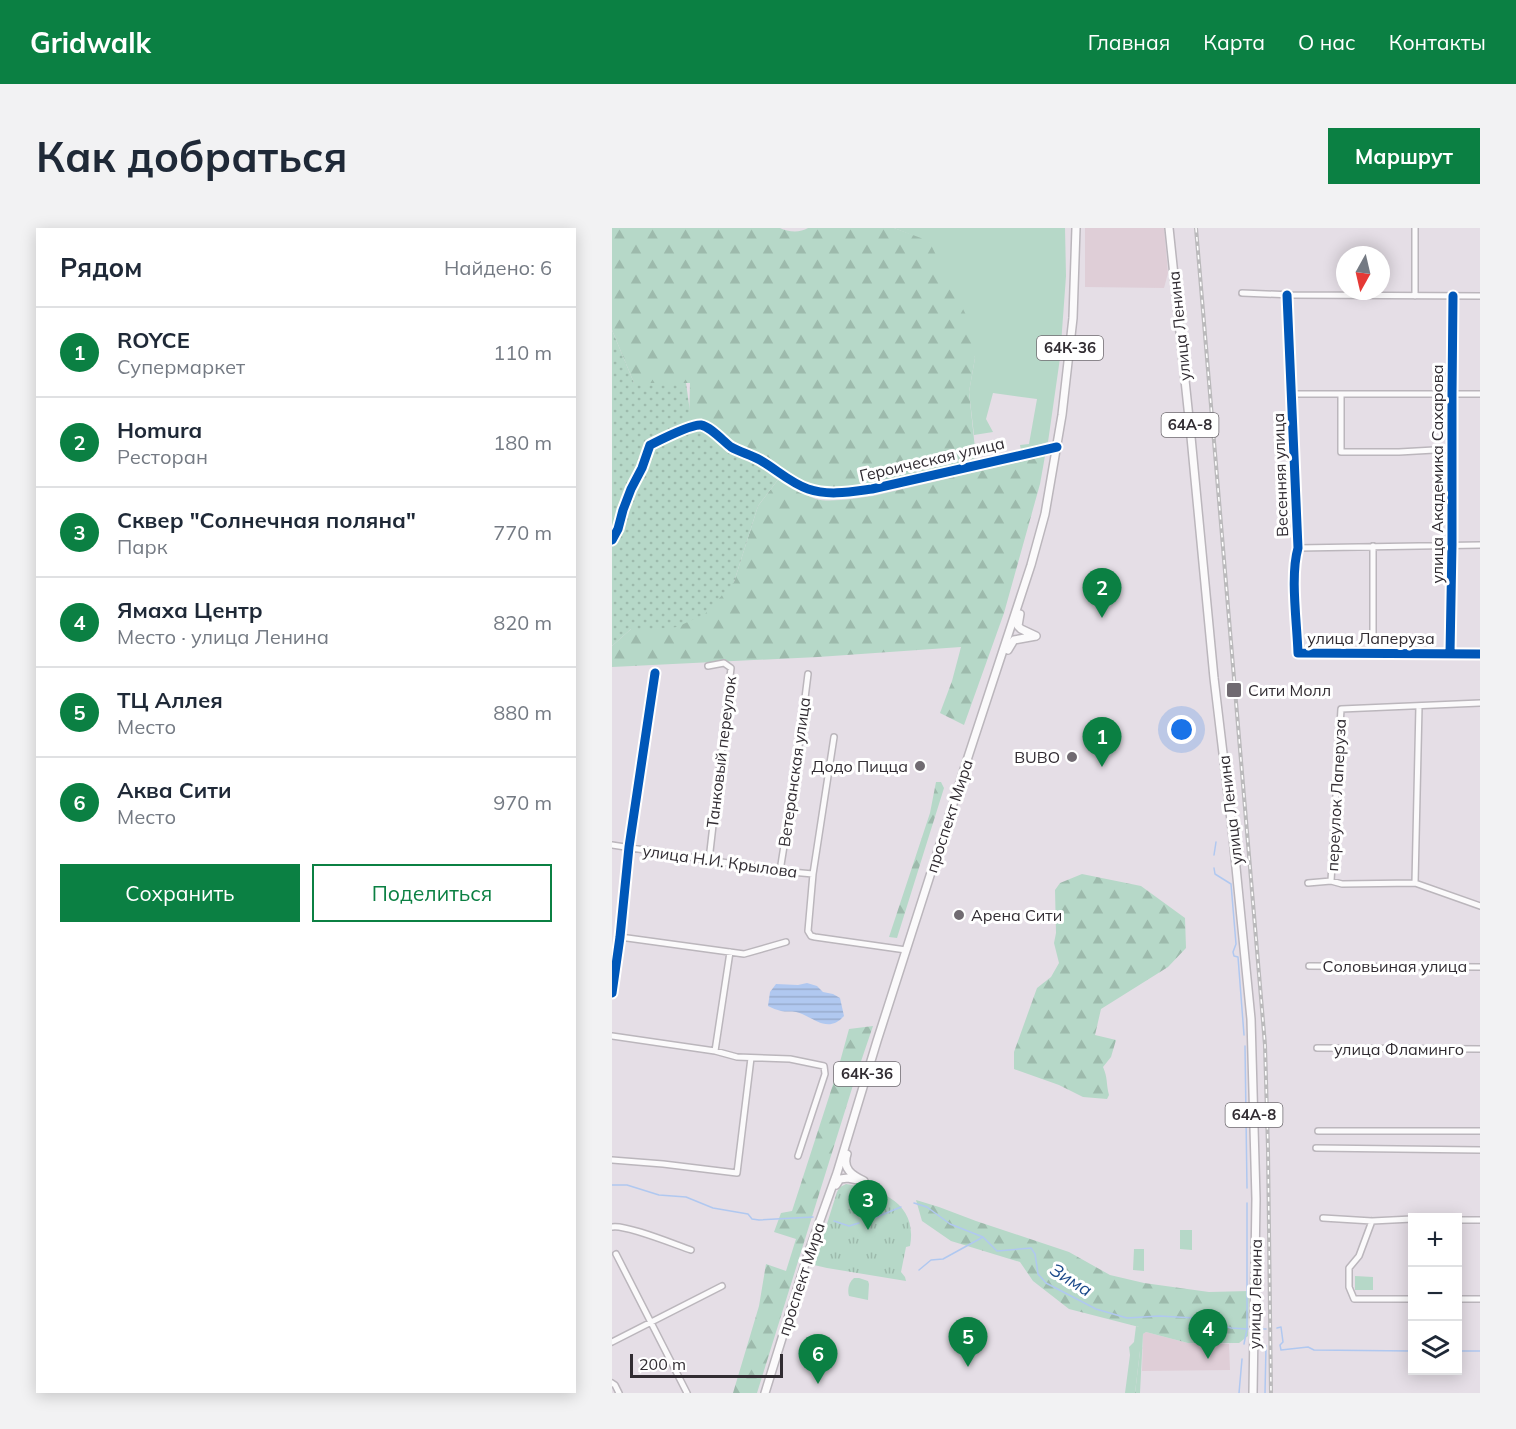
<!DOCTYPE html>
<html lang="ru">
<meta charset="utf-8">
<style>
:root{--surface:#fff;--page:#f2f2f3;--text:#1f2937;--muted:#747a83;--line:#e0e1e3;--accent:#0b8043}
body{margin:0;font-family:Mulish,sans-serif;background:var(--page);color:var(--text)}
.controls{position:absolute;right:18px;bottom:18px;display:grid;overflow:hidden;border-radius:0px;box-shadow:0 3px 15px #0003}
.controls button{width:54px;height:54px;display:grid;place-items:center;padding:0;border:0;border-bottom:2px solid var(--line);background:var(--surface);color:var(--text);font:30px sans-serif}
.compass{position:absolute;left:724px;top:18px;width:54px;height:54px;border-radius:50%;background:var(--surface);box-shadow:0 3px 15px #0003;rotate:188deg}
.scale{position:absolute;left:18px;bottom:15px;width:153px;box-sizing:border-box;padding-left:6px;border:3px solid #312c32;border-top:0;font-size:16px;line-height:21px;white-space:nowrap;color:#312c32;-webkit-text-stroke:4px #fff;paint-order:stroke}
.you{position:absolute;left:570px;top:502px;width:21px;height:21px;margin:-15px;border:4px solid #fff;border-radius:50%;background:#1a73e8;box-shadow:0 0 0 9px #1a73e833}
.badge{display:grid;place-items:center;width:39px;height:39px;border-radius:50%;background:var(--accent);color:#fff;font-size:20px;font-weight:700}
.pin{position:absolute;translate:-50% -50px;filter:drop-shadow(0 2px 3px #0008)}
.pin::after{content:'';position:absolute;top:32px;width:21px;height:18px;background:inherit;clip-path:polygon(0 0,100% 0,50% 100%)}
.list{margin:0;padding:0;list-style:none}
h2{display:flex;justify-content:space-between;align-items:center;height:78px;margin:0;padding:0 24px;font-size:26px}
h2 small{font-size:20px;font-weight:400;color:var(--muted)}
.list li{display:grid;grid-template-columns:39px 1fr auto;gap:18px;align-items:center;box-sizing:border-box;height:90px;padding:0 24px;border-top:2px solid var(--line)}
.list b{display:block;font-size:22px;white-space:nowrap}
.list p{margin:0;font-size:20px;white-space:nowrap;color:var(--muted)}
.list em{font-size:20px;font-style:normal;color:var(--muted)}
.actions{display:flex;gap:12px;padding:18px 24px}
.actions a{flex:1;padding:14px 0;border:2px solid var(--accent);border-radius:0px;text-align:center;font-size:21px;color:var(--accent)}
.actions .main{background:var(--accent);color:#fff}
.icon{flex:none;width:33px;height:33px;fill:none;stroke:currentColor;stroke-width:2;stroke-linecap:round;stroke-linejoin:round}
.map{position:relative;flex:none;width:868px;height:1165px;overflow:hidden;border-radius:0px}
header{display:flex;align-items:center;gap:36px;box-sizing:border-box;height:84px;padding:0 30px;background:var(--accent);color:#fff}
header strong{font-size:28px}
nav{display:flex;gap:33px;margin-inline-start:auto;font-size:21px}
.intro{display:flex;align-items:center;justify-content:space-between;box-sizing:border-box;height:144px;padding:0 36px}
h1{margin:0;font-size:42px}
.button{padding:15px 27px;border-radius:0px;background:var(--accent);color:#fff;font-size:21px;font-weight:700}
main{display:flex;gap:36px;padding:0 36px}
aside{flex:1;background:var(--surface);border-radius:0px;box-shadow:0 3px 15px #0003}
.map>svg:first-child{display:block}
.commercial{fill:#dfced7}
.grass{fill:#b6d8c8}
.forest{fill:url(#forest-firs)}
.park{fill:url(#park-tufts)}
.garden{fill:url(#garden-dots)}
.water{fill:url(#water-rules)}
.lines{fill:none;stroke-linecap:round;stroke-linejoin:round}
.stream{stroke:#b0c8f0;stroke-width:1.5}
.minor-casing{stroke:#bbb6bc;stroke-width:8}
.major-casing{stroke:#bbb6bc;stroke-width:10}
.minor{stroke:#fbfafb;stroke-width:5}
.major{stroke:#fbfafb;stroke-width:7}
.rail-casing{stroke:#bbbabc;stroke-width:4}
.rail{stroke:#fff;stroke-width:1.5;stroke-dasharray:4.5;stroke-linecap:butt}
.cycleway-casing{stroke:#fff;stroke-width:13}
.cycleway{stroke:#0057b8;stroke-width:9}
.poi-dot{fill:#706a71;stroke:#fff;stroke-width:2}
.labels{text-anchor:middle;stroke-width:6;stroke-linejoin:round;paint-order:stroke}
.shield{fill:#fff;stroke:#6f6b70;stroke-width:1.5}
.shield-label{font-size:15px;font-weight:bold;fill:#312c32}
.street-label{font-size:16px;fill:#312c32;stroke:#fff}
.poi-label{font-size:16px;fill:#312c32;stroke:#fff;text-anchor:start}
.water-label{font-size:18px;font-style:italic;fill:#1c4a8a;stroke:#fff}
</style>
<header>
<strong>Gridwalk</strong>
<nav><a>Главная</a><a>Карта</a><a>О нас</a><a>Контакты</a></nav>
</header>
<div class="intro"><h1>Как добраться</h1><a class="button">Маршрут</a></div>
<main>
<aside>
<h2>Рядом<small>Найдено: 6</small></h2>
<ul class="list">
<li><span class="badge">1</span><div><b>ROYCE</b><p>Супермаркет</p></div><em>110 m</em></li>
<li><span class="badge">2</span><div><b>Homura</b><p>Ресторан</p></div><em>180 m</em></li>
<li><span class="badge">3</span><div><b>Сквер &quot;Солнечная поляна&quot;</b><p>Парк</p></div><em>770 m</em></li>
<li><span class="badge">4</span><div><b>Ямаха Центр</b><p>Место · улица Ленина</p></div><em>820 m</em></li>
<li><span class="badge">5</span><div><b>ТЦ Аллея</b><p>Место</p></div><em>880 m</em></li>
<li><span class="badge">6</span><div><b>Аква Сити</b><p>Место</p></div><em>970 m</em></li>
</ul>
<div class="actions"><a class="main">Сохранить</a><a>Поделиться</a></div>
</aside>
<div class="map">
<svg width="868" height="1165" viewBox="0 0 868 1165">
<defs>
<pattern id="forest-firs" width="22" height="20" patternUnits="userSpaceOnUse" patternTransform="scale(1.5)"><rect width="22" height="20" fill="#b6d8c8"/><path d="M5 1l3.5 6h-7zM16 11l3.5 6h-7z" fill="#9dbaac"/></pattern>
<pattern id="park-tufts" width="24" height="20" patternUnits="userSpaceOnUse" patternTransform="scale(1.5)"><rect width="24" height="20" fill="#b6d8c8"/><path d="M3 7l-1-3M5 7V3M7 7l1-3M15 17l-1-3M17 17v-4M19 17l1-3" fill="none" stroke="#9dbaac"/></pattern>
<pattern id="garden-dots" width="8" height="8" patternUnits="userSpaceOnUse" patternTransform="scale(1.5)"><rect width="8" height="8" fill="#b6d8c8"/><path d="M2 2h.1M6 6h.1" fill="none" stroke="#9dbaac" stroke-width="1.8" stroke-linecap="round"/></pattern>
<pattern id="water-rules" width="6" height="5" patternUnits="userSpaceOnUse" patternTransform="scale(1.5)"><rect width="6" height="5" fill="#b0c8f0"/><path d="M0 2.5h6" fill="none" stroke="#98acce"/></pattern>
</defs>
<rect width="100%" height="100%" fill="#e5dee6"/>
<path class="commercial" d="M473 0H552L556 45 552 60 473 59Z
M534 1104 576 1115 617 1116 618 1142 530 1143 531 1106Z"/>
<path class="grass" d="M282 0H453L454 48 448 130 436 214 409 222 408 217 417 216 425 171 381 165 374 191 381 204 362 207 357 164 363 130 317 14Z
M568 1002H580V1022L568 1021Z
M522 1021H532V1043L521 1042Z
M743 1048 761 1049V1062H743Z
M242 1050H247L256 1053 257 1056 256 1072 237 1068C235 1061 237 1054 242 1050Z
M524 1098 527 1099 528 1101V1123L523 1165H513L518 1127 517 1119 522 1114Z"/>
<path class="forest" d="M0 0H168C176 4 188 5 196 0H282L317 13 355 89 363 130 357 164 364 230 291 252 243 262 210 263 164 243 149 227 118 213 92 193 77 192 78 155H22L0 102Z
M433 228 428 256 392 385 352 497 328 485 340 453 349 419 206 429 0 439V418L19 401H45L122 354 146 278 168 249C179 257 191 267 204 271 217 275 247 270 261 268Z
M324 554H329L332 560 285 710 277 709 318 585Z
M470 646 529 658 573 690 574 720 556 739 489 781 483 807 504 812 499 829 491 839C496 850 494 856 497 867L495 871 471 869 447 857 402 841V824L425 760 439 749 447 735 442 715 444 705 443 662 448 655Z
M261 798 242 854 145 1165H121L147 1078 154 1036 174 1043 184 1011 162 1004 169 985 180 983 226 841 237 801Z
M304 972 327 979 364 993 457 1024 498 1047 532 1055 597 1064 637 1063 636 1108 627 1115H576L534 1104 531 1106 528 1165H523L528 1123 527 1099 457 1081 421 1053 408 1034 339 1013 310 993Z"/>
<path class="park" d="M234 956C269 961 306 975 298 1018L294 1019 289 1044 293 1049 294 1053 215 1040 202 1037 225 964 228 959Z"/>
<path class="garden" d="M0 102 22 155H74L80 198 99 199 122 217 156 232 168 249 146 278 122 354 93 386 65 399 45 401H19L0 418Z"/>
<path class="water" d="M195 755 205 758 211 764 221 766 228 770 232 788C215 807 201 788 184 784 179 783 174 784 169 783 165 782 160 780 156 778L158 764 164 756 186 757Z"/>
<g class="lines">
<path class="stream" d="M602 627 604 614
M602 640 603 646 619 656 624 716 621 724 622 728 626 729 632 807
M633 818 635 960
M0 957H15L47 967 74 969 101 980 136 986 140 991 147 992 201 989
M302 975 315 979 338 996 371 1009 385 1023 419 1020 423 1026 426 1046 434 1055 484 1081 515 1090 547 1088 583 1090 619 1100 636 1101
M262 990 289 979
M222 993 237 998 247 995
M307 1042 319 1032 331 1031 371 1009
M665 1100 669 1099 671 1114 668 1117 669 1122 696 1119 702 1122 800 1123
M648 1101H654
M632 1116 635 1101V975
M846 1123H868
M627 1165 630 1131
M653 1165 654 1118"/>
<defs>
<path id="minor" d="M630 65 680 67 868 68
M675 67 686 320C678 348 685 394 686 425L868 426
M803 68V0
M679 166H868
M729 166V224H787L840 221
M0 312 6 301 11 282 19 261 30 240 38 217C48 212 79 196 89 197 99 199 111 213 119 219 128 224 139 227 148 232 164 241 178 255 196 261 216 268 238 264 260 261L445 219
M761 318V424
M686 320 868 317
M838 425 840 317V166L841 68
M96 438 112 435 119 440 97 632
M222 509 201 646 196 703 199 708 203 709 294 722
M0 617 168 643 201 646
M168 643 184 542 196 446
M719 653 729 481 868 475
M696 655 719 653 730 656 803 655 868 678
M803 655 807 478
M8 709 132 726 174 714
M697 738 868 739
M0 765 8 709 17 619 43 445
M0 808 103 823 125 829 178 831 212 838 213 846 186 928
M705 820 868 821
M103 823 118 724
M706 903H868
M704 920 868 922
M0 932 51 936 125 945 139 830
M711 990 760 993 800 991
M846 992H868
M760 993 747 1028 737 1040V1059L742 1071H800
M0 999C13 996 64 1017 79 1022
M4 1026 75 1165
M846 1071H868
M0 1114 110 1058
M0 1155 3 1157 7 1165"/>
<path id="major" d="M557 0 579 209 602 450 621 609 639 791 644 971 641 1165
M408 386 406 398 409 401 424 408
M396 422 402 412 424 408
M235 926C230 941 240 947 252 953
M224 957 228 951 236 950 246 952
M153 1165 197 1023 225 945 265 813 357 526 419 337 433 286 450 187 461 90 464 0"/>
</defs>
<use href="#minor" class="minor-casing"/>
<use href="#major" class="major-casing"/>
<use href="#minor" class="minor"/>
<use href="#major" class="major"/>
<defs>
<path id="rail" d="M584 0 653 817 656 921 659 1165"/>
</defs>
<use href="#rail" class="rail-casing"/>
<use href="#rail" class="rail"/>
<defs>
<path id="cycleway" d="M675 67 686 320C678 348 685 394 686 425L868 426
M0 312 6 301 11 282 19 261 30 240 38 217C48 212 79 196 89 197 99 199 111 213 119 219 128 224 139 227 148 232 164 241 178 255 196 261 216 268 238 264 260 261L445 219
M838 425 840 317V166L841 68
M0 765 8 709 17 619 43 445"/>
</defs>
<use href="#cycleway" class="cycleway-casing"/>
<use href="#cycleway" class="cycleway"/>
</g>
<g class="poi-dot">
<rect x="614" y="454" width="16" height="16" rx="3"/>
<circle cx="460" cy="529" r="6"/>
<circle cx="308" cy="538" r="6"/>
<circle cx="347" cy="687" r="6"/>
</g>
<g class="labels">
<g class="shield">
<rect x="425" y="108" width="66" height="24" rx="4.5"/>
<rect x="549.5" y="185" width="57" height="24" rx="4.5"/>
<rect x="222" y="834" width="66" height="24" rx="4.5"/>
<rect x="613.5" y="875" width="57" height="24" rx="4.5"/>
</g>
<g class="shield-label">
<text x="458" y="125">64К-36</text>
<text x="578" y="202">64А-8</text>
<text x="255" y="851">64К-36</text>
<text x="642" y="892">64А-8</text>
</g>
<g class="street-label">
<text transform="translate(567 98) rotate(-96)" y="6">улица Ленина</text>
<text transform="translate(320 231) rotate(-13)" y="6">Героическая улица</text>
<text transform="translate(825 246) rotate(-90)" y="6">улица Академика Сахарова</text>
<text transform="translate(668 247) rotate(-92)" y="6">Весенняя улица</text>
<text x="759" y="416">улица Лаперуза</text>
<text transform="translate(109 524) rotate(-83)" y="6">Танковый переулок</text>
<text transform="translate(182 544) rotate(-82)" y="6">Ветеранская улица</text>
<text transform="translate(724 567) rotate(-87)" y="6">переулок Лаперуза</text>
<text transform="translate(618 582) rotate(-97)" y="6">улица Ленина</text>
<text transform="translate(337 588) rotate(-72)" y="6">проспект Мира</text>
<text transform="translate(108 633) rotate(8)" y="6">улица Н.И. Крылова</text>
<text x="783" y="744">Соловьиная улица</text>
<text x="787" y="827">улица Фламинго</text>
<text transform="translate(189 1051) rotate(-72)" y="6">проспект Мира</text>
<text transform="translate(643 1066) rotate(-89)" y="6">улица Ленина</text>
</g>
<g class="poi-label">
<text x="636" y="468">Сити Молл</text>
<text x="448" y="535" text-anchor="end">BUBO</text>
<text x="296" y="544" text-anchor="end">Додо Пицца</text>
<text x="359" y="693">Арена Сити</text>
</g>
<g class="water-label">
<text transform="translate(459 1052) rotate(32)" y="6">Зима</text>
</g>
</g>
</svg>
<div class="controls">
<button>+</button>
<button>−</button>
<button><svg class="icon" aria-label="layers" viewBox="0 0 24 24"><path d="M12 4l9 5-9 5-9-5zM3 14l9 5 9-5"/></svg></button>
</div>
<svg class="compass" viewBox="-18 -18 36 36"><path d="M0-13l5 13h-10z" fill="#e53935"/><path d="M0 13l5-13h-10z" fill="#747a83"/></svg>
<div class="scale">200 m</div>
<div class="you"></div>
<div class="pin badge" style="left:490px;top:539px">1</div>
<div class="pin badge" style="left:490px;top:390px">2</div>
<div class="pin badge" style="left:256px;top:1002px">3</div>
<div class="pin badge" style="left:596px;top:1131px">4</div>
<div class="pin badge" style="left:356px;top:1139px">5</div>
<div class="pin badge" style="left:206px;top:1156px">6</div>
</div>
</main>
